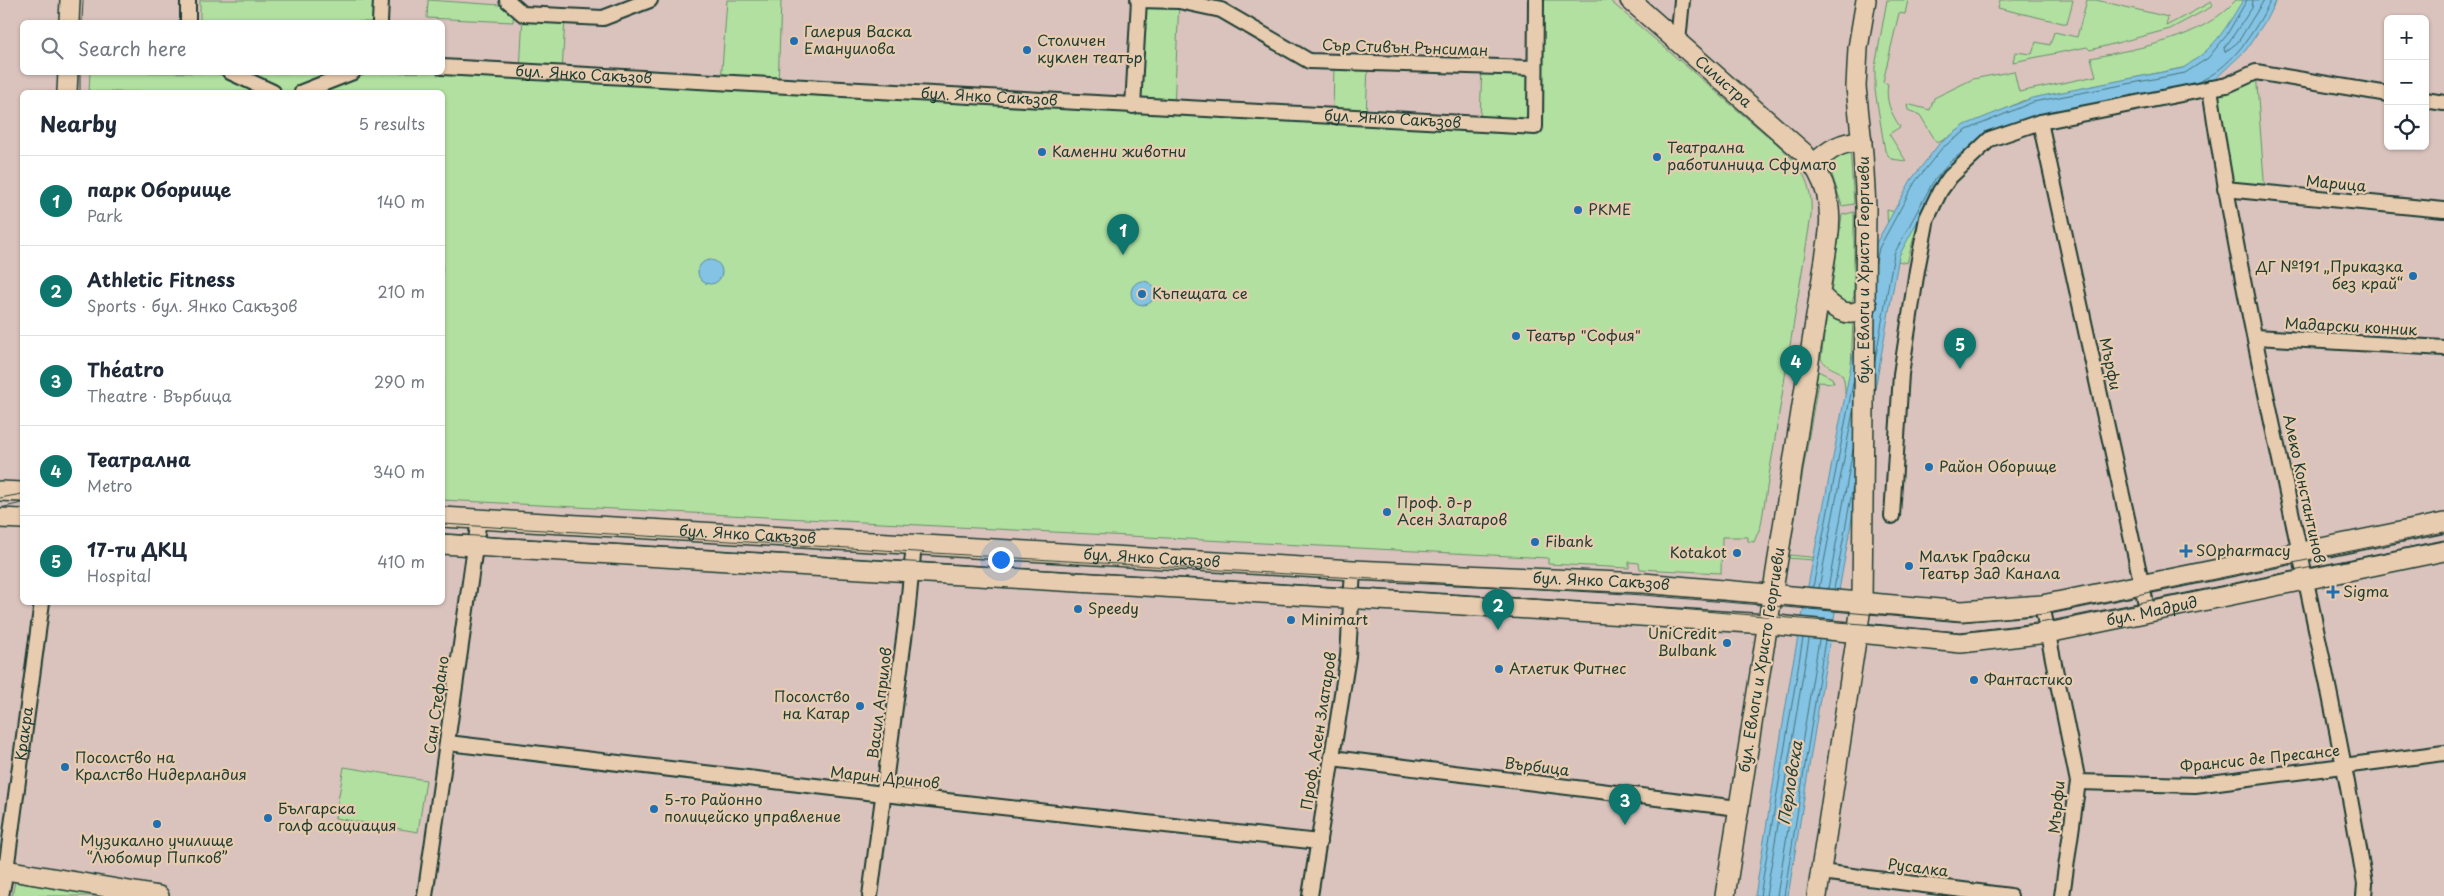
<!DOCTYPE html>
<meta charset="utf-8">
<style>
:root{--surface:#fff;--page:#f6f6f7;--text:#1f2937;--muted:#747a83;--line:#e0e1e3;--accent:#0f766e}
body{margin:0;font-family:"Playpen Sans",sans-serif;background:var(--page);color:var(--text)}
.controls{position:absolute;right:15px;top:15px;display:grid;overflow:hidden;border-radius:8px;box-shadow:0 1px 4px #0004}
.controls button{width:45px;height:45px;display:grid;place-items:center;padding:0;border:0;border-bottom:1px solid var(--line);background:var(--surface);color:var(--text);font:25px sans-serif}
.you{position:absolute;left:1000px;top:559px;width:18px;height:18px;margin:-12px;border:4px solid #fff;border-radius:50%;background:#1a73e8;box-shadow:0 0 0 8px #1a73e833}
.badge{display:grid;place-items:center;width:32px;height:32px;border-radius:50%;background:var(--accent);color:#fff;font-size:16px;font-weight:700}
.pin{position:absolute;translate:-50% -41px;filter:drop-shadow(0 1px 2px #0008)}
.pin::after{content:'';position:absolute;top:26px;width:18px;height:15px;background:inherit;clip-path:polygon(0 0,100% 0,50% 100%)}
.list{margin:0;padding:0;list-style:none}
h2{display:flex;justify-content:space-between;align-items:center;height:65px;margin:0;padding:0 20px;font-size:21px}
h2 small{font-size:16px;font-weight:400;color:var(--muted)}
.list li{display:grid;grid-template-columns:32px 1fr auto;gap:15px;align-items:center;box-sizing:border-box;height:90px;padding:0 20px;border-top:1px solid var(--line)}
.list b{display:block;font-size:19px;white-space:nowrap}
.list p{margin:0;font-size:16px;white-space:nowrap;color:var(--muted)}
.list em{font-size:16px;font-style:normal;color:var(--muted)}
.icon{flex:none;width:28px;height:28px;fill:none;stroke:currentColor;stroke-width:2;stroke-linecap:round;stroke-linejoin:round}
.map{position:relative;flex:none;width:2444px;height:896px;overflow:hidden}
.search{position:absolute;background:var(--surface);box-shadow:0 1px 4px #0004;left:20px;top:20px;width:425px;height:55px;display:flex;align-items:center;gap:12px;box-sizing:border-box;padding:0 18px;border-radius:8px;color:var(--muted);font-size:19px}
.panel{position:absolute;background:var(--surface);box-shadow:0 1px 4px #0004;left:20px;top:90px;width:425px;height:515px;border-radius:8px}
.map>svg:first-child{display:block}
.green{fill:#b1e0a0;stroke:#688e6a}
.water{fill:#84c3e4;stroke:#5c8d9e}
.lines{fill:none;stroke-linecap:round;stroke-linejoin:round}
.shore{stroke:#47737a;stroke-width:1}
.street-casing{stroke:#1f3d34;stroke-width:18}
.secondary-casing{stroke:#1f3d34;stroke-width:22}
.street{stroke:#e8ccaf;stroke-width:14}
.secondary{stroke:#e8ccaf;stroke-width:19}
.tram{stroke:#1f3d34;stroke-width:1}
.poi-dot{fill:#1f6fb2;stroke:#e8ccaf;stroke-width:2}
.labels{text-anchor:middle;stroke-width:4.5;stroke-linejoin:round;paint-order:stroke}
.poi-label{font-size:15px;fill:#1f3d34;stroke:#e8ccaf;text-anchor:start}
.street-label{font-size:15px;fill:#1f3d34;stroke:#e8ccaf}
.water-label{font-size:16px;font-style:italic;fill:#24443d;stroke:#e8ccaf}
</style>
<div class="map">
<svg width="2444" height="896" viewBox="0 0 2444 896">
<rect width="100%" height="100%" fill="#dac3bd"/>
<filter id="ink" filterUnits="userSpaceOnUse"><feTurbulence type="fractalNoise" baseFrequency=".02" numOctaves="2"/><feDisplacementMap in="SourceGraphic" scale="10" xChannelSelector="R" yChannelSelector="G"/><feConvolveMatrix kernelMatrix="1 2 1 2 8 2 1 2 1" color-interpolation-filters="sRGB"/></filter>
<g filter="url(#ink)">
<path class="green" d="M200 0H381L380 22H200Z
M428 0 514 6 513 22 427 18Z
M727 0H781L778 86 721 83Z
M1139 0 1179 1 1174 108 1134 106Z
M1542 0H1609L1777 144C1801 166 1813 182 1811 216L1761 525 1754 542 1748 541V537H1722L1721 573 1640 569 1639 563 1629 562V568L1548 564V558L443 500 442 92H323L369 73 443 72 1541 133Z
M1887 0H1908L1905 14 1899 13 1883 82 1888 84C1885 101 1891 113 1900 127L1889 134 1906 161 1891 159 1885 151 1875 90V67Z
M2000 0H2073L2067 24 1998 8Z
M2087 0H2096L2168 17 2166 26 2211 2 2213 6 2170 29 2090 50 2087 47 2013 62 2015 52 2032 54 2036 42 2050 45 2054 32 2077 37Z
M2236 0H2277L2261 25 2187 67 2022 101 1937 143 1920 115 1908 110 1907 104 1930 110 1934 98 1973 79 2014 71 2019 92 2096 76 2091 58C2142 47 2200 40 2236 0Z
M523 14 565 17 562 73 520 71Z
M1334 63 1368 64 1366 118 1333 117Z
M1482 66 1531 68 1530 123 1480 120Z
M90 72 217 73 253 92H89Z
M2256 72 2265 193 2225 189 2210 88Z
M230 73H353L302 92H273Z
M1850 150 1854 204 1842 206 1829 165 1830 159Z
M1887 210 1919 218 1907 263 1889 259Z
M1854 212V295L1852 302 1847 305 1831 294 1842 215Z
M1830 316 1853 320 1850 395 1845 394C1845 362 1835 377 1821 359L1826 321 1827 317Z
M1818 371 1832 378 1834 383 1818 382 1789 555 1841 560V562L1787 558Z
M344 767 426 780 418 832 335 818Z
M15 882 103 896H12Z"/>
<path class="water" d="M2243 0H2276L2266 20 2246 50 2213 81 2033 122 1972 150 1937 185 1899 256 1824 674 1788 896H1755L1792 668 1874 247 1911 180 1939 144 1965 125 2032 98 2183 68C2215 48 2224 31 2243 0Z
M698 272a12 12 0 1 1 24 0a12 12 0 1 1-24 0Z
M1131 293a12 12 0 1 1 24 0a12 12 0 1 1-24 0Z"/>
<g class="lines">
<path class="shore" d="M2253 0 2252 8 2224 49 2225 52 2238 42 2264 0
M2196 83C2231 69 2254 33 2271 0
M1876 263 1879 248 1915 182 1942 148 1967 130 2033 102 2185 73 2208 58 2226 36 2247 0
M1875 361 1894 254 1933 182 1950 162 1972 145
M1813 587 1854 378
M1819 588 1853 412
M1828 589 1853 449
M1834 589 1853 486
M1760 896 1803 638
M1766 896 1809 639
M1777 896 1819 640
M1784 896 1825 640"/>
<defs>
<g id="street">
<path d="M507 0 523 14 603 18 650 0"/>
<path d="M1138 0 1179 1 1221 10 1309 61 1535 68"/>
<path d="M188 22V0"/>
<path d="M380 22 381 0"/>
<path d="M1678 42 1682 0"/>
<path id="s1" d="M442 67 1535 127 1536 0"/>
<path d="M230 72 273 92"/>
<path d="M2210 88C2249 356 2321 617 2365 884L2364 896"/>
<path d="M302 92 353 72"/>
<path d="M2425 100 2444 103"/>
<path d="M1133 106 1139 0"/>
<path d="M2040 122 2148 613"/>
<path d="M2225 189 2444 210"/>
<path d="M2256 337 2444 348"/>
<path d="M1892 516 1901 374 1917 270 1927 218 1940 191 1950 177 1990 139 2040 122 2227 85 2256 72 2388 94"/>
<path d="M2042 605 2078 782 2062 896"/>
<path d="M448 743 884 794 1319 842"/>
<path d="M1332 758 1738 808"/>
<path d="M2078 782 2195 785 2444 753"/>
<path d="M1821 872 2010 896"/>
<path id="s2" d="M1 896 6 870 42 602"/>
<path d="M425 896 479 519"/>
<path d="M870 896 907 616 914 544"/>
<path d="M1310 896 1348 656 1353 570"/>
</g>
<g id="secondary">
<path id="s3" d="M1630 0 1804 153C1827 179 1833 207 1828 240L1725 896"/>
<path d="M69 22 70 0"/>
<path d="M67 92 68 72"/>
<path d="M1814 164C1829 149 1841 142 1862 141"/>
<path d="M1819 293C1831 307 1850 323 1867 305"/>
<path d="M0 491 22 492"/>
<path id="s4" d="M442 517 1353 570 1643 583 1962 611 2042 605 2444 523"/>
<path d="M0 518 22 519"/>
<path id="s5" d="M442 544 1530 609 1767 624 1961 643 2048 633 2444 551"/>
<path d="M0 869 159 896"/>
<path d="M1817 896 1862 601 1866 207 1863 154 1856 87 1858 48 1866 0"/>
</g>
</defs>
<use href="#street" class="street-casing"/>
<use href="#secondary" class="secondary-casing"/>
<use href="#street" class="street"/>
<use href="#secondary" class="secondary"/>
<path class="tram" d="M82 22 83 0
M80 92V72
M0 498 22 494
M0 508 22 503
M442 524 1643 595 1962 622 2044 614 2444 532
M442 534 1630 605 1960 632 2045 622 2444 540"/>
</g>
</g>
<g class="poi-dot">
<circle cx="794" cy="41" r="5"/>
<circle cx="1027" cy="50" r="5"/>
<circle cx="1042" cy="152" r="5"/>
<circle cx="1657" cy="157" r="5"/>
<circle cx="1578" cy="210" r="5"/>
<circle cx="2413" cy="276" r="5"/>
<circle cx="1142" cy="294" r="5"/>
<circle cx="1516" cy="336" r="5"/>
<circle cx="1929" cy="467" r="5"/>
<circle cx="1387" cy="512" r="5"/>
<circle cx="1535" cy="542" r="5"/>
<path d="M2183.5 543.5h5v5h5v5h-5v5h-5v-5h-5v-5h5z"/>
<circle cx="1737" cy="553" r="5"/>
<circle cx="1909" cy="566" r="5"/>
<path d="M2330.5 584.5h5v5h5v5h-5v5h-5v-5h-5v-5h5z"/>
<circle cx="1078" cy="609" r="5"/>
<circle cx="1291" cy="620" r="5"/>
<circle cx="1727" cy="643" r="5"/>
<circle cx="1499" cy="669" r="5"/>
<circle cx="1974" cy="680" r="5"/>
<circle cx="860" cy="706" r="5"/>
<circle cx="65" cy="767" r="5"/>
<circle cx="654" cy="809" r="5"/>
<circle cx="268" cy="818" r="5"/>
<circle cx="157" cy="824" r="5"/>
</g>
<g class="labels">
<g class="poi-label">
<text x="804" y="37">Галерия Васка<tspan x="804" dy="17">Емануилова</tspan></text>
<text x="1037" y="46">Столичен<tspan x="1037" dy="17">куклен театър</tspan></text>
<text x="1667" y="153">Театрална<tspan x="1667" dy="17">работилница Сфумато</tspan></text>
<text x="1052" y="157">Каменни животни</text>
<text x="1588" y="215">РКМЕ</text>
<text x="2403" y="272" text-anchor="end">ДГ №191 „Приказка<tspan x="2403" dy="17">без край“</tspan></text>
<text x="1152" y="299">Къпещата се</text>
<text x="1526" y="341">Театър "София"</text>
<text x="1939" y="472">Район Оборище</text>
<text x="1397" y="508">Проф. д-р<tspan x="1397" dy="17">Асен Златаров</tspan></text>
<text x="1545" y="547">Fibank</text>
<text x="2196" y="556">SOpharmacy</text>
<text x="1727" y="558" text-anchor="end">Kotakot</text>
<text x="1919" y="562">Малък Градски<tspan x="1919" dy="17">Театър Зад Канала</tspan></text>
<text x="2343" y="597">Sigma</text>
<text x="1088" y="614">Speedy</text>
<text x="1301" y="625">Minimart</text>
<text x="1717" y="639" text-anchor="end">UniCredit<tspan x="1717" dy="17">Bulbank</tspan></text>
<text x="1509" y="674">Атлетик Фитнес</text>
<text x="1984" y="685">Фантастико</text>
<text x="850" y="702" text-anchor="end">Посолство<tspan x="850" dy="17">на Катар</tspan></text>
<text x="75" y="763">Посолство на<tspan x="75" dy="17">Кралство Нидерландия</tspan></text>
<text x="664" y="805">5-то Районно<tspan x="664" dy="17">полицейско управление</tspan></text>
<text x="278" y="814">Българска<tspan x="278" dy="17">голф асоциация</tspan></text>
<text x="157" y="846" text-anchor="middle">Музикално училище<tspan x="157" dy="17">“Любомир Пипков”</tspan></text>
</g>
<g class="street-label">
<text transform="translate(1405 48) rotate(2)" y="5">Сър Стивън Рънсиман</text>
<text dy="5" stroke="none"><textPath href="#s1" startOffset="142">бул. Янко Сакъзов</textPath></text>
<text dy="5" stroke="none"><textPath href="#s3" startOffset="124">Силистра</textPath></text>
<text dy="5" stroke="none"><textPath href="#s1" startOffset="548">бул. Янко Сакъзов</textPath></text>
<text dy="5" stroke="none"><textPath href="#s1" startOffset="952">бул. Янко Сакъзов</textPath></text>
<text transform="translate(2336 184) rotate(5)" y="5">Марица</text>
<text transform="translate(1864 270) rotate(-90)" y="5">бул. Евлоги и Христо Георгиеви</text>
<text transform="translate(2351 327) rotate(3)" y="5">Мадарски конник</text>
<text transform="translate(2110 364) rotate(78)" y="5">Мърфи</text>
<text transform="translate(2304 489) rotate(78)" y="5">Алеко Константинов</text>
<text dy="5" stroke="none"><textPath href="#s4" startOffset="306">бул. Янко Сакъзов</textPath></text>
<text dy="5" stroke="none"><textPath href="#s4" startOffset="711">бул. Янко Сакъзов</textPath></text>
<text dy="5" stroke="none"><textPath href="#s4" startOffset="1161">бул. Янко Сакъзов</textPath></text>
<text dy="5" stroke="none"><textPath href="#s5" startOffset="1716">бул. Мадрид</textPath></text>
<text transform="translate(1762 660) rotate(-81)" y="5">бул. Евлоги и Христо Георгиеви</text>
<text transform="translate(880 703) rotate(-83)" y="5">Васил Априлов</text>
<text transform="translate(437 705) rotate(-82)" y="5">Сан Стефано</text>
<text transform="translate(1319 731) rotate(-81)" y="5">Проф. Асен Златаров</text>
<text dy="5" stroke="none"><textPath href="#s2" startOffset="164">Кракра</textPath></text>
<text transform="translate(2260 759) rotate(-6)" y="5">Франсис де Пресансе</text>
<text transform="translate(1537 767) rotate(7)" y="5">Върбица</text>
<text transform="translate(885 778) rotate(6)" y="5">Марин Дринов</text>
<text transform="translate(2057 807) rotate(-84)" y="5">Мърфи</text>
<text transform="translate(1918 868) rotate(7)" y="5">Русалка</text>
</g>
<g class="water-label">
<text transform="translate(1790 783) rotate(-81)" y="6">Перловска</text>
</g>
</g>
</svg>
<div class="controls">
<button>+</button>
<button>−</button>
<button><svg class="icon" aria-label="locate" viewBox="0 0 24 24"><circle cx="12" cy="12" r="6"/><path d="M12 2v4M12 18v4M2 12h4M18 12h4"/></svg></button>
</div>
<div class="you"></div>
<div class="pin badge" style="left:1123px;top:255px">1</div>
<div class="pin badge" style="left:1498px;top:630px">2</div>
<div class="pin badge" style="left:1625px;top:825px">3</div>
<div class="pin badge" style="left:1796px;top:386px">4</div>
<div class="pin badge" style="left:1960px;top:369px">5</div>
<div class="search"><svg class="icon" aria-label="search" viewBox="0 0 24 24"><circle cx="10" cy="10" r="6"/><path d="M15 15l6 6"/></svg>Search here</div>
<section class="panel">
<h2>Nearby<small>5 results</small></h2>
<ul class="list">
<li><span class="badge">1</span><div><b>парк Оборище</b><p>Park</p></div><em>140 m</em></li>
<li><span class="badge">2</span><div><b>Athletic Fitness</b><p>Sports · бул. Янко Сакъзов</p></div><em>210 m</em></li>
<li><span class="badge">3</span><div><b>Théatro</b><p>Theatre · Върбица</p></div><em>290 m</em></li>
<li><span class="badge">4</span><div><b>Театрална</b><p>Metro</p></div><em>340 m</em></li>
<li><span class="badge">5</span><div><b>17-ти ДКЦ</b><p>Hospital</p></div><em>410 m</em></li>
</ul>
</section>
</div>
